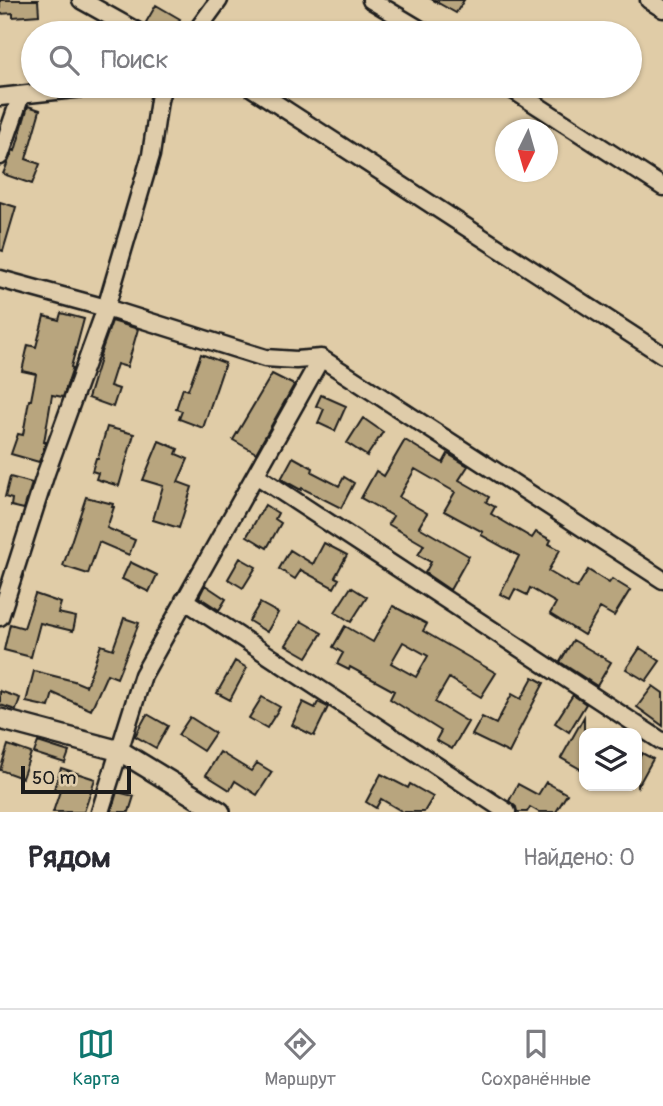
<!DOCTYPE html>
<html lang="ru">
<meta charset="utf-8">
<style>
:root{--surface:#fff;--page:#f2f2f3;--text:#2b2b33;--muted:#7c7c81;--line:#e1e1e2;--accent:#0f766e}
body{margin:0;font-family:Pangolin,sans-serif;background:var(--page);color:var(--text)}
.controls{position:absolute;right:21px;bottom:21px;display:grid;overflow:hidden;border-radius:14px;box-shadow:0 2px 5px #0004}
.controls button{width:63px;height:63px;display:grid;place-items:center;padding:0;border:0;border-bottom:2px solid var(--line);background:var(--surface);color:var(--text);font:35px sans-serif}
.compass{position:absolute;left:495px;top:119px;width:63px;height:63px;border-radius:50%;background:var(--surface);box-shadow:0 2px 5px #0004;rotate:185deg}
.scale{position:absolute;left:21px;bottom:18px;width:110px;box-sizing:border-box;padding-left:7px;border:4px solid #1c1c1c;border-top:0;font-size:19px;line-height:24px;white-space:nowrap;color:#1c1c1c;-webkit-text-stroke:5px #dfccaa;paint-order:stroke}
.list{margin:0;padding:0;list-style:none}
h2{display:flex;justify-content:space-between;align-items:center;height:91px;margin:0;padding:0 28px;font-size:30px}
h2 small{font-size:23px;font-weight:400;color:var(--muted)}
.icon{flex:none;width:38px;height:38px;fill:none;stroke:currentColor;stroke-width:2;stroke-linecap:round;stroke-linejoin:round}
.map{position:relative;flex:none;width:663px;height:812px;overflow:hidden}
.search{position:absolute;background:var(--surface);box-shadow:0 2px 5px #0004;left:21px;right:21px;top:21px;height:77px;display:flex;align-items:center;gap:18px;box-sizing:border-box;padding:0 24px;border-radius:38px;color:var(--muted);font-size:26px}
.sheet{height:196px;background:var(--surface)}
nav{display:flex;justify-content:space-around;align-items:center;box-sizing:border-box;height:98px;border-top:2px solid var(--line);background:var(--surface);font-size:19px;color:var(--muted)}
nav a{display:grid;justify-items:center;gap:4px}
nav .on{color:var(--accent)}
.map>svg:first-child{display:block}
.building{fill:#b8a57e;stroke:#1c1c1c;stroke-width:2;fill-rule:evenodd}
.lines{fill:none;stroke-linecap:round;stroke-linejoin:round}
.minor-casing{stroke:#1c1c1c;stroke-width:21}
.tertiary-casing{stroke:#1c1c1c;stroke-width:24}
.minor{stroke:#dfccaa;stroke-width:16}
.tertiary{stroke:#dfccaa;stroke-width:19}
</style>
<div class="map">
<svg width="663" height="812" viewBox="0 0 663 812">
<rect width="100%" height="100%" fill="#e0cca7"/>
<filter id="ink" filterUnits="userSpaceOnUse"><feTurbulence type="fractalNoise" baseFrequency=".0143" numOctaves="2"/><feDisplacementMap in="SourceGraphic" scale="14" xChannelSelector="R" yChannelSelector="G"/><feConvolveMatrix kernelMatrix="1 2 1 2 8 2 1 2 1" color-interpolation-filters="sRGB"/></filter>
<g filter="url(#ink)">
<path class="building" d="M0 0H38L39 15 13 17V13L0 14Z
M433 0H464L456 13Z
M156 5 180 19 171 33H156L150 29 145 24Z
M28 106 40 110 26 159 40 164 32 184 3 174 13 150 15 151Z
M0 202 16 207 3 251 0 250Z
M61 313 84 319 71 367 73 368 72 370 63 397 52 395 44 442H46L39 462 11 454 18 434 23 435 29 400H31L36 374 22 371 28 345 36 347 44 316 59 320Z
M112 321 138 329 127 367 117 364 110 386 119 389 113 407 88 398 100 359 99 358Z
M201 354 225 363 203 428 179 419 182 411 176 409 183 388 188 390Z
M272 374 294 385 256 453 233 440Z
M321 395 346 406 335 431 318 423 324 409 316 406Z
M363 418 383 432 367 456 347 443Z
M107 427 134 434 119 486 96 479 98 473 92 471 96 458H98Z
M405 440 443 463 448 454 468 466 459 480 489 497 486 502 495 507 491 514 532 538 536 532 551 540 549 544 560 550 548 571 577 588 588 570 609 583 612 579 630 590 614 616 600 608 584 635 550 614 556 603 530 588 527 595 515 589 510 599 500 594 519 556 481 535 483 532 444 511 455 492 415 469 399 497 427 513 419 527 469 556 450 590 425 573 431 562 418 555 424 545 388 524 393 516 361 498 376 471 384 476Z
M159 441 178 449 176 454 188 459 178 482 192 487 179 528 153 520 163 486 143 480Z
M293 457 313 468 312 472 339 486 344 477 354 483 341 508 302 488 301 490 281 479Z
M10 477 32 483 24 509 11 506 12 499 5 497Z
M86 497 113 504 112 507H114L107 528 135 540 129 555 99 542 88 574 63 566Z
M265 505 278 513 275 519 281 523 267 548 247 536Z
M324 543 347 555 335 577 339 579 334 588 301 570 295 579 279 569 290 550 313 564Z
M240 558 256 567 243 588 228 579Z
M130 562 157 575 149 592 122 579Z
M205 585 226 599 219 610 199 597Z
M351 587 367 597 351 622 335 612Z
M35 594 61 603 58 613 76 617 73 631 40 623 31 657 4 650 10 624 24 628Z
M260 603 278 613 267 632 249 621Z
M393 606 427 624 423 631 496 673 481 697 449 678 435 702 468 722 452 749 436 740 441 731 390 699 394 691 350 667 349 670 337 664 343 653 333 647 345 626 373 642ZM403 642 428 656 416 677 391 663Z
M124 618 139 623 117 678 107 674 91 710 53 693 49 707 26 702 34 671 74 681 86 686 101 645 113 649Z
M301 621 322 633 307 657 286 645Z
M573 640 611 662 597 686 560 662Z
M640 648 660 661 646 681 626 669Z
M235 661 247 668 230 700 217 693Z
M533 677 544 683 517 734 518 735 509 753 472 735 482 717 496 724 512 694 521 699Z
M653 686 663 693V726L637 707Z
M0 691 20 698 16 710 0 705Z
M573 695 586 704 569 732 555 723Z
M262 697 280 707 267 728 249 718Z
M303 702 315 708 318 702 328 707 314 736 292 725Z
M147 714 168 726 156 748 135 736Z
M190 717 215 733 203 751 178 735Z
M584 717V771L561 758Z
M38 742 69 752 65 763 34 753Z
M8 745 31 753 22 778 0 770Z
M220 752 251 771 257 763 272 772 257 795 235 781 230 790 206 775Z
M642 753 653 759 637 788V762Z
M61 768 95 779 84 812H53L60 791 54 789Z
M381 774 408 788 410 784 433 797 424 812H403L381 799 376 808 366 802Z
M546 782 567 794 556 812H539L530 807 527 812H517L516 807 509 801 518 784 538 795Z
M117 792 134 796 129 812H111Z"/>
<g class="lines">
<defs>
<path id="minor" d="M81 0 140 33
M371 0 426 33
M649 0 663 9
M195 33 219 0
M249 86 663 355
M507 86 663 187
M0 97 102 86
M0 156 21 95
M0 279 106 308 265 358 296 360 321 358
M256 475 663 742
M184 600 507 812
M0 617 46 473 106 308 151 155 159 100 163 86
M100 812 143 675 321 358 663 580"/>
<path id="tertiary" d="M0 719 120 751 220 812"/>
</defs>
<use href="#minor" class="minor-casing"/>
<use href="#tertiary" class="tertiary-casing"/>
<use href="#minor" class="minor"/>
<use href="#tertiary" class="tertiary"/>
</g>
</g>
</svg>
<div class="controls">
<button><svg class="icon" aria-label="layers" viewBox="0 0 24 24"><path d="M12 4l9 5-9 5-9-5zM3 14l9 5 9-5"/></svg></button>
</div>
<svg class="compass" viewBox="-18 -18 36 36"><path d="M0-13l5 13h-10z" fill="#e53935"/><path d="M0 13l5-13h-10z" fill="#7c7c81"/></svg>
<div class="scale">50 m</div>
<div class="search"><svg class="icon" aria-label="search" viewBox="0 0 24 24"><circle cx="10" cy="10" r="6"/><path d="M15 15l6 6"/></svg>Поиск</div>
</div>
<section class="sheet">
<h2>Рядом<small>Найдено: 0</small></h2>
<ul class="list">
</ul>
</section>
<nav>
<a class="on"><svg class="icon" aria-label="map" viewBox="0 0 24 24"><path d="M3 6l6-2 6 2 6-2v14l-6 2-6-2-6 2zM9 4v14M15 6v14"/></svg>Карта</a>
<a><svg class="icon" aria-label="directions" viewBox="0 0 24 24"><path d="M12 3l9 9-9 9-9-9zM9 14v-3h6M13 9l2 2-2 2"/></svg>Маршрут</a>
<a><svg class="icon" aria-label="saved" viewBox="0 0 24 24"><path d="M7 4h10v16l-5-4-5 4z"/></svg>Сохранённые</a>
</nav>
